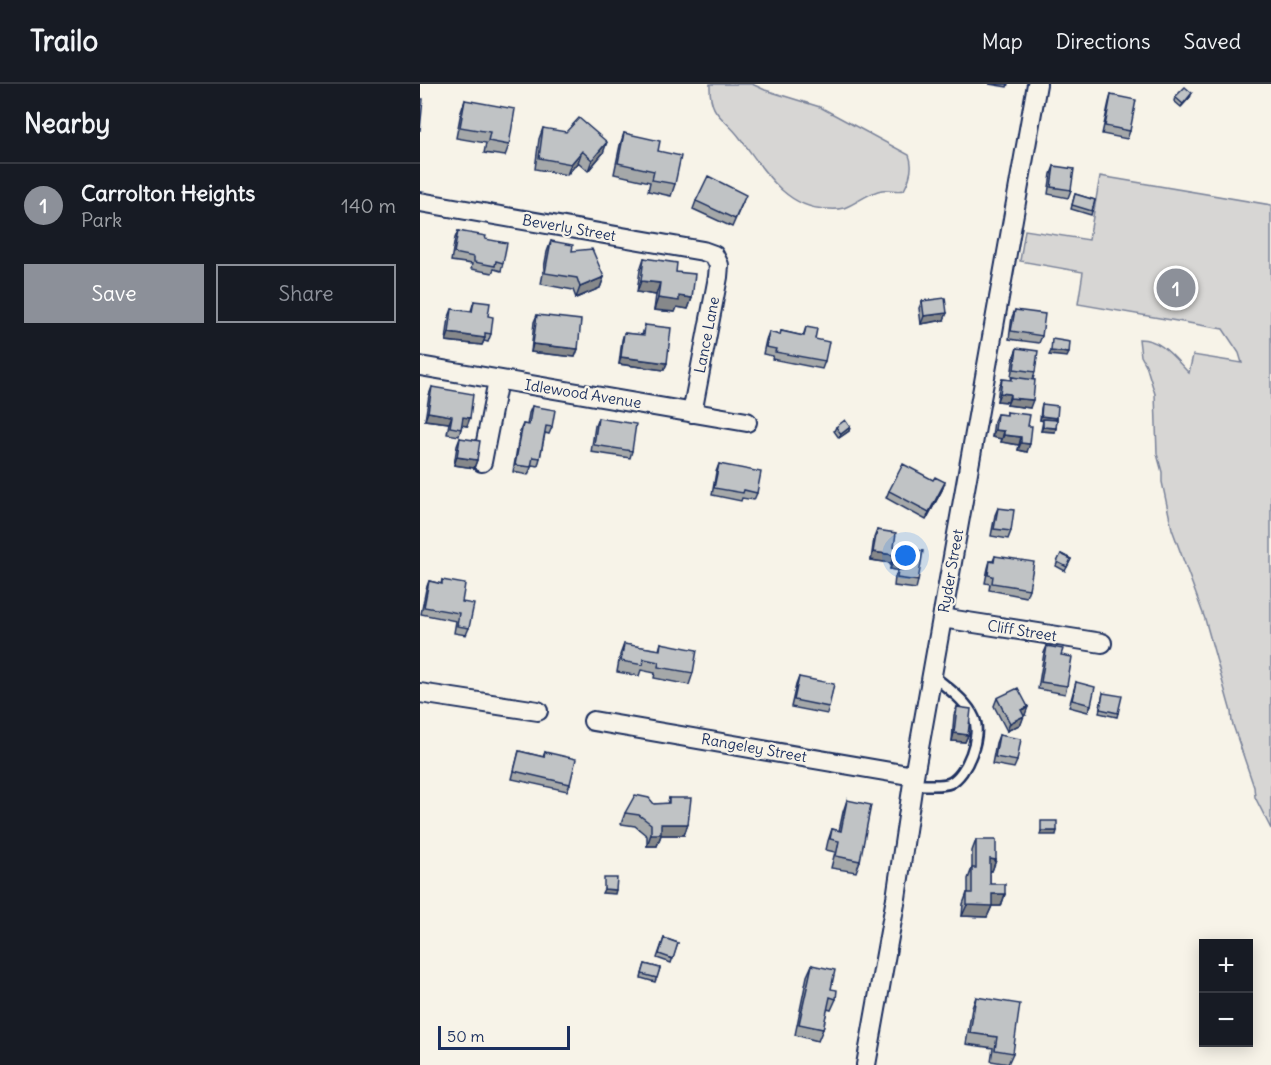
<!DOCTYPE html>
<meta charset="utf-8">
<style>
:root{--surface:#171b24;--page:#242831;--text:#f1f3f6;--muted:#9ea1a6;--line:#363941;--accent:#8c9099}
body{margin:0;font-family:Delius,sans-serif;background:var(--page);color:var(--text)}
.controls{position:absolute;right:18px;bottom:18px;display:grid;overflow:hidden;border-radius:0px;box-shadow:0 3px 15px #0003}
.controls button{width:54px;height:54px;display:grid;place-items:center;padding:0;border:0;border-bottom:2px solid var(--line);background:var(--surface);color:var(--text);font:30px sans-serif}
.scale{position:absolute;left:18px;bottom:15px;width:132px;box-sizing:border-box;padding-left:6px;border:3px solid #1b2f5e;border-top:0;font-size:16px;line-height:21px;white-space:nowrap;color:#1b2f5e;-webkit-text-stroke:4px #f7f3e8;paint-order:stroke}
.you{position:absolute;left:486px;top:472px;width:21px;height:21px;margin:-15px;border:4px solid #fff;border-radius:50%;background:#1a73e8;box-shadow:0 0 0 9px #1a73e833}
.badge{display:grid;place-items:center;width:39px;height:39px;border-radius:50%;background:var(--accent);color:#fff;font-size:20px;font-weight:700}
.pin{position:absolute;translate:-50% -50%;border:3px solid #fff;box-shadow:0 2px 6px #0006}
.list{margin:0;padding:0;list-style:none}
h2{display:flex;justify-content:space-between;align-items:center;height:78px;margin:0;padding:0 24px;font-size:26px}
h2 small{font-size:20px;font-weight:400;color:var(--muted)}
.list li{display:grid;grid-template-columns:39px 1fr auto;gap:18px;align-items:center;box-sizing:border-box;height:84px;padding:0 24px;border-top:2px solid var(--line)}
.list b{display:block;font-size:22px;white-space:nowrap}
.list p{margin:0;font-size:20px;white-space:nowrap;color:var(--muted)}
.list em{font-size:20px;font-style:normal;color:var(--muted)}
.actions{display:flex;gap:12px;padding:18px 24px}
.actions a{flex:1;padding:14px 0;border:2px solid var(--accent);border-radius:0px;text-align:center;font-size:21px;color:var(--accent)}
.actions .main{background:var(--accent);color:#fff}
.map{position:relative;flex:none;width:851px;height:981px;overflow:hidden}
header{display:flex;align-items:center;gap:36px;box-sizing:border-box;height:84px;padding:0 30px;background:var(--surface);border-bottom:2px solid var(--line)}
header strong{font-size:28px}
nav{display:flex;gap:33px;margin-inline-start:auto;font-size:21px}
main{display:flex}
aside{flex:1;background:var(--surface)}
.map>svg:first-child{display:block}
.green{fill:#d7d6d4;stroke:#798299;stroke-width:1.5}
.lines{fill:none;stroke-linecap:round;stroke-linejoin:round}
.lane-casing{stroke:#1b2f5e;stroke-width:14}
.street-casing{stroke:#1b2f5e;stroke-width:22}
.lane{stroke:#f7f3e8;stroke-width:9}
.street{stroke:#f7f3e8;stroke-width:18}
.wall{fill:#a5a8a9;stroke:#1b2f5e;stroke-width:1.5}
.shaded-wall{fill:#86888a;stroke:#1b2f5e;stroke-width:1.5}
.building{fill:#c0c3c5;stroke:#1b2f5e;stroke-width:1.5}
.labels{text-anchor:middle;stroke-width:4.5;stroke-linejoin:round;paint-order:stroke}
.street-label{font-size:15px;fill:#1b2f5e;stroke:#f7f3e8}
</style>
<header>
<strong>Trailo</strong>
<nav><a>Map</a><a>Directions</a><a>Saved</a></nav>
</header>
<main>
<aside>
<h2>Nearby<small></small></h2>
<ul class="list">
<li><span class="badge">1</span><div><b>Carrolton Heights</b><p>Park</p></div><em>140 m</em></li>
</ul>
<div class="actions"><a class="main">Save</a><a>Share</a></div>
</aside>
<div class="map">
<svg width="851" height="981" viewBox="0 0 851 981">
<rect width="100%" height="100%" fill="#f7f3e8"/>
<filter id="ink" filterUnits="userSpaceOnUse"><feTurbulence type="fractalNoise" baseFrequency=".0167" numOctaves="2"/><feDisplacementMap in="SourceGraphic" scale="12" xChannelSelector="R" yChannelSelector="G"/><feConvolveMatrix kernelMatrix="1 2 1 2 8 2 1 2 1" color-interpolation-filters="sRGB"/></filter>
<g filter="url(#ink)">
<path class="green" d="M290 0H332L345 6 400 23 489 71C494 83 490 95 484 106 477 108 469 105 462 106 449 108 436 120 424 124 418 126 411 125 406 125 364 124 342 83 320 54 304 32 289 33 290 0Z
M680 92 851 121V745L835 713 834 703 812 638 811 628 785 535 752 445 742 398V388L737 370 735 310 726 281 721 272 719 255C742 255 754 274 769 289L773 271 822 279 819 269 803 245 658 220 663 188 600 177 605 146 669 156Z"/>
<g class="lines">
<defs>
<path id="lane" d="M493 701C503 700 521 703 530 699 547 691 562 651 554 634 546 616 527 604 512 591"/>
<path id="street" d="M0 118 283 167 294 171 299 181 298 193 272 329
M0 282 327 338
M62 378 78 296
M522 534 682 559
M0 609 118 627
M173 637 494 692
M446 981 476 814 494 692 617 0"/>
</defs>
<use href="#lane" class="lane-casing"/>
<use href="#street" class="street-casing"/>
<use href="#lane" class="lane"/>
<use href="#street" class="street"/>
</g>
<path class="wall" d="M569 0H588L587 3Z
M691 11 710 47 707 55 682 50 689 18Z
M755 13H770L761 23 754 17Z
M45 16 89 61 85 72 64 69 66 59 36 54 41 28Z
M123 44 183 69 168 87 158 78 147 91 115 85 119 55Z
M204 49 238 67 255 100 251 112 228 107 230 98 194 90 200 61Z
M634 82 651 106 648 114 628 110 631 90Z
M655 110 675 116 671 131 651 125Z
M276 117 323 118 312 143 273 125Z
M38 147 65 155 83 179 81 187 74 185 72 189 51 185 52 180 31 177 35 154Z
M131 157 152 167 184 193 180 204 156 214 153 206 121 200 127 168Z
M224 174 256 188 272 214 268 225 257 223 255 228 234 226 236 211 217 208 220 186Z
M54 217 68 232 71 250 68 258 64 257 62 261 26 257 29 233 32 225 51 227Z
M502 217 524 236 501 240 499 224Z
M595 226 622 252 619 259 589 255 592 233Z
M117 231 158 265 155 273 111 268 114 238Z
M225 241 247 279 244 286 199 280 202 256 204 249 222 251Z
M386 243 395 255 405 277 402 285 352 275 353 272 343 270 346 256 349 248 360 251 361 247 383 252Z
M597 264 615 288 613 295 610 324 587 321 588 318 577 317 579 302 582 295 591 296 592 293 597 294 591 293 594 272Z
M12 303 47 342 42 341 39 352 27 350 29 339 5 336 9 311Z
M622 320 637 334 636 344 635 348 621 347 623 337 620 336 621 324Z
M112 322 132 343 129 350 125 349 120 374 118 382 112 381 108 391 93 388 100 347 103 340 107 341 109 329Z
M587 328 608 342 607 368 598 366 599 361 581 358 582 355 572 353 574 337 577 330 587 331Z
M178 334 212 367 210 374 171 368 175 342Z
M416 343H430L429 347 419 354 414 347Z
M40 354 57 376 54 384 34 381 37 362Z
M299 380 337 409 334 416 322 414 321 417 292 411 296 388Z
M513 396 525 398 522 406 506 436 466 414 469 407Z
M578 424 591 447 588 455 571 452 575 431Z
M457 446 474 463 498 497 496 505 474 502 475 493 478 486 470 485 471 479 451 476 454 454Z
M641 470 651 475 645 487 636 482Z
M575 472 609 505 606 513 569 506 570 500 565 499 568 484 570 477H573Z
M22 496 42 518 49 544 46 551 34 549 36 537 1 530 6 505 9 497 21 500Z
M241 559 273 589 269 601 234 594 235 589 221 586 219 592 197 588 200 571 204 560 239 566Z
M627 562 641 571 647 602 645 610 618 605 624 569Z
M379 593 409 623 407 630 371 623 376 601Z
M656 598 671 621 668 628 649 623Z
M683 609 698 629 697 633 679 629Z
M577 614 605 631H603L601 640 587 647 574 622Z
M537 623 548 651 545 658 532 657 534 631Z
M579 651 597 677 594 684 572 680 576 659Z
M99 667 123 673 125 668 150 700 147 707 92 695Z
M249 714 268 740 264 751H241L237 762H227V752L215 742 201 740 205 729 234 720H247Z
M427 716 440 777 436 788 411 784 415 768 406 766 408 757 412 745 419 747 423 728Z
M556 756 576 776 572 787H570V800L585 810 581 822H572L567 833 542 832 543 820 547 809H548V795L552 784V767Z
M244 854 258 859 251 879 237 874Z
M225 880 240 884 235 898 221 894Z
M392 881 411 905 416 915 411 926 407 925 403 945 398 957 375 951 387 892Z
M556 913 593 969 588 980 571 977 573 964 546 960 552 924Z"/>
<path class="shaded-wall" d="M772 9 770 13 761 23 763 20Z
M187 58 183 69 168 87 172 76Z
M162 67 158 78 147 91 151 80Z
M184 193 180 204 156 214 160 203Z
M221 197 240 199 236 211 217 208Z
M259 212 272 214 268 225 257 223 255 228 234 226 238 214Z
M527 229 524 236 501 240 504 232Z
M29 249 65 254 62 261 26 257Z
M113 260 158 265 155 273 111 268Z
M631 267 649 269 647 273 629 271Z
M201 273 247 279 244 286 199 280Z
M580 309 590 310 588 318 577 317Z
M590 314 613 316 610 324 587 321Z
M8 328 32 332 29 339 5 336Z
M621 332 637 334 636 338 620 336Z
M43 333 50 334 47 342 40 341Z
M430 343 429 347 419 354 421 350Z
M623 343 636 344 635 348 621 347Z
M575 346 584 347 582 355 572 353Z
M584 351 601 353 599 361 581 358Z
M601 359 610 360 607 368 598 366Z
M37 373 57 376 54 384 34 381Z
M525 398 522 406 506 436 509 428Z
M453 468 474 471 471 479 451 476Z
M473 478 483 479 480 487 470 485Z
M608 623 605 631 598 634 601 626Z
M604 632 601 640 587 647 590 639Z
M534 649 548 651 545 658 532 657Z
M241 740H268L264 751H241L237 762H227L231 750Z
M621 747H637L636 751H620Z
M570 775 576 776 572 787 566 786Z
M184 805 196 806 195 810 182 809Z
M572 810H585L581 822H572L567 833 542 832 547 821Z"/>
<path class="building" d="M765 3 772 9 763 20 755 13Z
M691 11 716 16 710 47 685 42Z
M0 15H3L0 47Z
M45 16 95 25 89 61 68 57 70 48 40 43Z
M159 34 187 58 172 76 162 67 151 80 119 74 123 44 146 48Z
M204 49 240 57 238 67 261 72 255 100 232 96 234 87 198 79Z
M634 82 654 85 651 106 631 103Z
M288 92 326 111 315 135 276 117Z
M655 110 675 116 672 127 652 121Z
M38 147 66 152 65 155 87 159 83 179 76 177 75 182 54 178V173L34 169Z
M131 157 153 161 152 167 172 165 184 193 160 203 157 194 125 189Z
M224 174 257 179 256 188 275 190 272 214 259 212V217L238 214 240 199 221 197Z
M525 214 527 229 504 232 502 217Z
M54 217 70 219 68 232 73 233 71 250 65 249V254L29 249 32 225 52 228Z
M595 226 625 230 622 252 591 247Z
M117 231 161 236 158 265 113 260Z
M225 241 251 244 247 279 201 273 204 249 224 251Z
M386 243 397 245 395 255 409 258 405 277 355 268 356 265 346 263 349 248 360 251 361 247 384 252Z
M632 255 650 258 649 269 631 267Z
M597 264 618 267 615 288 594 285Z
M592 293 615 296 613 316 590 314V310L580 309 582 295 592 296Z
M12 303 53 310 50 334 43 333 41 345 30 343 32 332 8 328Z
M622 320 638 322 637 334 621 332Z
M112 322 135 326 132 343 126 342 120 374 113 373 111 383 95 381 103 340 109 341Z
M587 328 610 331 608 342H612L610 360 601 359V353L584 351V347L575 346 577 330 587 331Z
M178 334 216 340 212 367 174 361Z
M623 335 637 336 636 344 623 343Z
M425 336 430 343 421 350 416 343Z
M40 354 60 357 57 376 37 373Z
M299 380 341 388 337 409 324 406 323 409 294 404Z
M483 380 513 396 515 393 525 398 509 428 469 407Z
M578 424 594 426 591 447 574 445Z
M457 446 476 449 474 463 503 467 498 497 477 494 478 486H482L483 479 473 478 474 471 453 468Z
M641 470 651 475 647 483 637 478Z
M575 472 614 478 609 505 572 499 573 492 568 491 570 477 574 478Z
M22 496 45 500 42 518 54 520 49 544 37 542 39 529 4 523 9 497 22 500Z
M241 559 277 566 273 589 238 583 239 578 224 575 223 581 201 577 204 560 240 566Z
M627 562 643 565 641 571 652 573 647 602 621 598Z
M379 593 414 600 409 623 374 616Z
M656 598 675 603 671 621 652 616Z
M598 604 608 623 601 626 604 632 590 639 577 614Z
M683 609 702 612 698 629 680 625Z
M537 623 551 625 548 651 534 649Z
M579 651 601 655 597 677 575 673Z
M99 667 124 673 125 668 156 675 150 700 94 687Z
M215 711 229 714 234 720 249 719V714H271L268 740H241V750H231V740L219 731 205 729Z
M427 716 451 721 440 777 416 772 419 757 410 755 412 745 421 747Z
M621 737H637V747H621Z
M556 756H576V776L570 775V800H585V810H572V822L547 821V809H552V784H556Z
M184 794H197L196 806 184 805Z
M244 854 258 859 253 875 239 870Z
M225 880 240 884 237 894 222 890Z
M392 881 415 886 411 905 417 906 416 915 410 913 403 945 379 940Z
M556 913 600 920 593 969 575 966 577 953 550 949Z"/>
</g>
<g class="labels">
<g class="street-label">
<text transform="translate(149 144) rotate(10)" y="5">Beverly Street</text>
<text transform="translate(287 251) rotate(-79)" y="5">Lance Lane</text>
<text transform="translate(163 310) rotate(9)" y="5">Idlewood Avenue</text>
<text transform="translate(531 487) rotate(-80)" y="5">Ryder Street</text>
<text transform="translate(602 547) rotate(9)" y="5">Cliff Street</text>
<text transform="translate(334 664) rotate(10)" y="5">Rangeley Street</text>
</g>
</g>
</svg>
<div class="controls">
<button>+</button>
<button>−</button>
</div>
<div class="scale">50 m</div>
<div class="you"></div>
<div class="pin badge" style="left:756px;top:204px">1</div>
</div>
</main>
